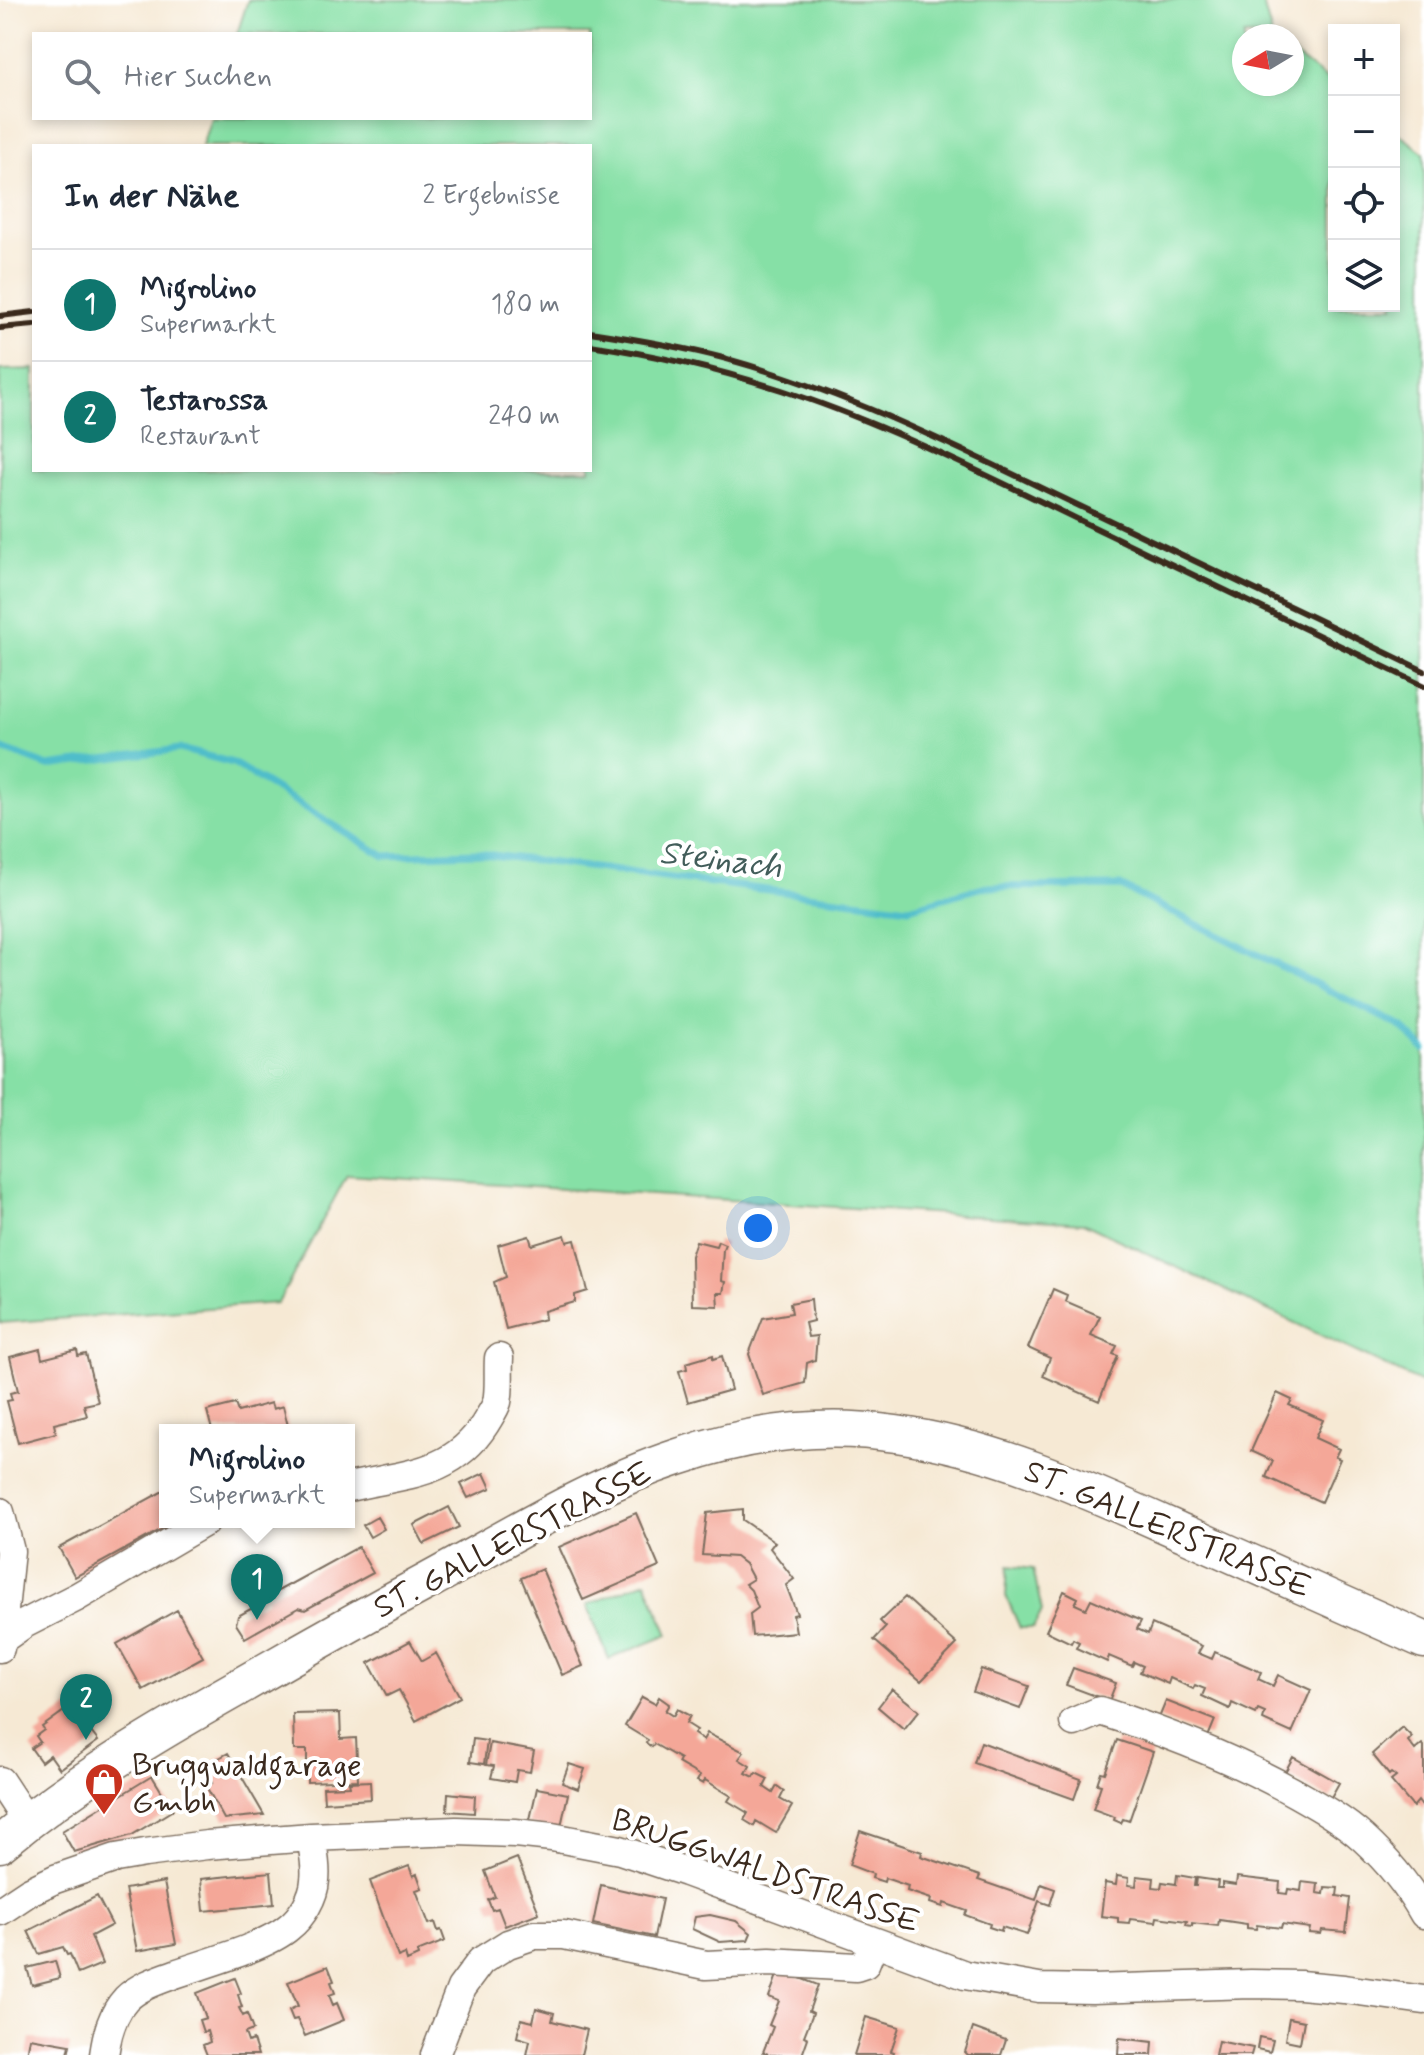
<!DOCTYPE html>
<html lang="de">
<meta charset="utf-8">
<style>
:root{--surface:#fff;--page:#f2f2f3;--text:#1f2937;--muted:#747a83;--line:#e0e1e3;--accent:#0f766e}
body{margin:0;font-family:Mynerve,sans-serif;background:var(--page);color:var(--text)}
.controls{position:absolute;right:24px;top:24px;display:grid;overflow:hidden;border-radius:0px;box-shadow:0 4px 12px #0003}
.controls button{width:72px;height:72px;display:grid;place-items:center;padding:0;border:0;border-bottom:2px solid var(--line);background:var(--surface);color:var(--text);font:40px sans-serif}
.compass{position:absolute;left:1232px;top:24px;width:72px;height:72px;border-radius:50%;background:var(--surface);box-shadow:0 4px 12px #0003;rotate:260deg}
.you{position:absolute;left:758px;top:1228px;width:28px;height:28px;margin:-20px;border:6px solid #fff;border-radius:50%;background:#1a73e8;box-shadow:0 0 0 12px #1a73e833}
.badge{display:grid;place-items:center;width:52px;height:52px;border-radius:50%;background:var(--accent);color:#fff;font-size:26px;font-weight:700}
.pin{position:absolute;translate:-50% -66px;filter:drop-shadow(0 2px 4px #0008)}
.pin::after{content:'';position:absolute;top:42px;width:28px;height:24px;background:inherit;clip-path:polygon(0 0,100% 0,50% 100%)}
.popup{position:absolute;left:159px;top:1424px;width:196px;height:104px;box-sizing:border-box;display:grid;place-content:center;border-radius:0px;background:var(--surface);filter:drop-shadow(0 2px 6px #0005);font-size:26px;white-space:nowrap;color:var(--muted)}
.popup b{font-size:30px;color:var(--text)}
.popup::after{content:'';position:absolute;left:50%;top:100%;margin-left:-16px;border:16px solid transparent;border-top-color:var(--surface)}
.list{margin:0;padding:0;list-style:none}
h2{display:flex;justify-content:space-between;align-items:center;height:104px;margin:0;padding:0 32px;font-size:34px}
h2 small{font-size:26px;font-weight:400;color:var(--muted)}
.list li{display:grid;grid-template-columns:52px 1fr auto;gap:24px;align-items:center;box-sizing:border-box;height:112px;padding:0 32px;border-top:2px solid var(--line)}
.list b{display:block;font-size:30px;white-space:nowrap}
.list p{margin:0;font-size:26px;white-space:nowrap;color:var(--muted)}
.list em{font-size:26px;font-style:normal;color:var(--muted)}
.icon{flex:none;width:44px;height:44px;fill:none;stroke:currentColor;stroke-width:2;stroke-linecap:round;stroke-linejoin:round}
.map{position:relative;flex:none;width:1424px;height:2055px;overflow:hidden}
.search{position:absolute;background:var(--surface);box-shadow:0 4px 12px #0003;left:32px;top:32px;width:560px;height:88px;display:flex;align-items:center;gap:20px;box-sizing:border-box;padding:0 28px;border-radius:0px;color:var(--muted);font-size:30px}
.panel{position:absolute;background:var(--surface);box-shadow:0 4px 12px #0003;left:32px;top:144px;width:560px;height:328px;border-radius:0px}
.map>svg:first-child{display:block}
.green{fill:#86e0a6;stroke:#608562;stroke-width:2}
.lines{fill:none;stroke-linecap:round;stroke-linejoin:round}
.stream{stroke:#50bdca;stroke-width:7}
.building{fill:#f4a798}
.minor-casing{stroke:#7c6d5e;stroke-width:31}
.major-casing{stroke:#7c6d5e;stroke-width:39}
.minor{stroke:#fff;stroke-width:28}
.major{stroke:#fff;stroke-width:36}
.rail{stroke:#3b2a1e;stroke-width:6}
.labels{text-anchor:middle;stroke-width:8;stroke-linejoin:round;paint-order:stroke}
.street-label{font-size:32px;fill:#3b2a1e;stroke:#fff}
.poi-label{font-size:32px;fill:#3b2a1e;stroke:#fff;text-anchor:start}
.water-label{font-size:34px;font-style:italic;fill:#425d5a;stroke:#fff}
</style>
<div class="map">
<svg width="1424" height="2055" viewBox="0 0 1424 2055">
<rect width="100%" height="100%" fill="#fff"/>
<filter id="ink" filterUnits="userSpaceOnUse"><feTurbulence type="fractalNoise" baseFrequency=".0125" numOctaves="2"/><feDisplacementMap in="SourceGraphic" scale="16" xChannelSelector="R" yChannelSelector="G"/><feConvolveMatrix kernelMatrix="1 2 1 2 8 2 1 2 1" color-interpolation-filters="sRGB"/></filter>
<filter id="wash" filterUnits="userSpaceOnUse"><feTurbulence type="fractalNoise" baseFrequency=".006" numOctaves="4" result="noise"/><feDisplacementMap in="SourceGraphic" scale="32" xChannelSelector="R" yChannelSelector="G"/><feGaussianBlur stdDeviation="1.8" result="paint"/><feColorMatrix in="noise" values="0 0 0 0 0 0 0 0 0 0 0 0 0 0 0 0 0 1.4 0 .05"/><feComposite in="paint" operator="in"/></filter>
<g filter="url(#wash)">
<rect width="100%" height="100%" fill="#f6e9d4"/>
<path class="green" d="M248 0H1262L1272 36H1244V84H1292V53L1334 85V306H1394V130L1424 153V1384L1083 1223 347 1175 278 1303 0 1323V370L34 369V470H590V146H202L211 118H590V34H237Z
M1008 1566 1033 1569 1042 1611 1033 1628H1020L1006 1596Z
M646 1581 668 1635 609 1659 587 1605Z"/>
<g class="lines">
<path class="stream" d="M0 748 48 766 180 749 233 763 384 856 476 853 909 908 983 887 1120 886 1402 1027 1424 1049"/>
</g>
<g id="blocks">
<path class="building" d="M565 1235 567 1242 575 1240 588 1291 575 1295V1302L544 1311 545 1319 506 1329 494 1282 506 1277 498 1245 529 1236 532 1245Z
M696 1241 716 1246 718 1241 725 1244 723 1249 721 1281 725 1282 723 1293H717L718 1306 692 1305 691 1256Z
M1053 1289 1067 1295 1065 1301 1100 1316 1091 1335 1117 1346 1113 1354 1118 1356 1099 1401 1043 1376 1050 1358 1028 1348Z
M811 1299 813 1321 805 1323 808 1337 817 1336 815 1360 807 1363 805 1383 763 1395 749 1354 763 1318 792 1313 790 1303Z
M40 1349 42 1359 77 1350 78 1356 86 1354 98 1402 84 1405 87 1416 54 1424 56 1433 18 1443 7 1401 12 1400 10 1393 18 1391 10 1357Z
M713 1355V1359L722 1356 731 1390 688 1402 679 1371 687 1369 686 1363Z
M1277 1393 1292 1400 1289 1405 1323 1420 1315 1438 1339 1449 1335 1457 1340 1459 1321 1502 1266 1477 1273 1461 1251 1451Z
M271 1403 273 1409 283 1406 289 1430H212L207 1411 235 1404 238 1412Z
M484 1473 491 1488 468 1498 461 1484Z
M165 1490V1522H175L75 1577 59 1548Z
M449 1507 459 1527 424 1544 414 1525Z
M743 1509V1520L775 1542 770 1548 794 1579 786 1585 797 1614 793 1615 796 1632 752 1636 750 1614 758 1608 751 1590 745 1584 753 1579 745 1564 736 1557 702 1555 707 1513Z
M636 1513 659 1567 583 1600 559 1547Z
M377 1517 384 1529 370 1537 363 1525Z
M358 1547 373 1573 305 1610 298 1608 245 1638 236 1624 238 1616 269 1599 265 1598Z
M256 1562 264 1576 250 1584 242 1569Z
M542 1569 583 1666 562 1675 521 1578Z
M1064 1591 1078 1598 1075 1604 1086 1609 1091 1599 1141 1621 1137 1629 1148 1634 1152 1624 1202 1646 1198 1653 1212 1659 1215 1652 1261 1672 1258 1679 1273 1686 1278 1675 1311 1690 1292 1733 1263 1720 1265 1713 1258 1710 1256 1714 1232 1703 1230 1709 1202 1696 1205 1689 1195 1685 1193 1689 1170 1678 1168 1684 1140 1672 1143 1666 1134 1662 1132 1666 1109 1656 1107 1662 1076 1648 1079 1642 1073 1639 1071 1643 1046 1631Z
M905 1597 957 1644 921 1681 874 1640 886 1627 880 1621Z
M177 1610 203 1657 143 1690 117 1644Z
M410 1641 422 1661 436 1653 460 1697 416 1721 399 1690 387 1696 369 1663Z
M1073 1668 1116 1683 1109 1701 1066 1685Z
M981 1669 1029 1686 1020 1709 973 1692Z
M892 1689 919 1711 904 1729 878 1707Z
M642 1697 655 1704 659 1697 669 1704 665 1711 673 1716 677 1709 690 1716 686 1723 697 1730 694 1734 703 1740 707 1733 744 1752 739 1759 750 1766 746 1773 754 1777 756 1773 768 1779 764 1787 773 1793 777 1786 784 1791 780 1799 792 1806 776 1833 756 1821 754 1826 744 1820 748 1813 728 1801 731 1796 705 1780 703 1784 697 1781 700 1776 678 1763 680 1759 654 1744 652 1747 646 1743 648 1740 625 1726Z
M1166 1701 1215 1720 1208 1737 1159 1718Z
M71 1706 98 1741 60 1769 50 1755 41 1762 31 1748 40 1742 36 1736 44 1730 42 1727Z
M340 1713 341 1739 356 1738 358 1780 307 1782V1750H294L293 1714Z
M1402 1727 1412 1737 1408 1741 1415 1750 1422 1744 1424 1746V1809L1418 1801 1413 1807 1391 1781 1396 1777 1391 1773 1389 1775 1372 1754Z
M473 1739 487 1741 484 1764 470 1762Z
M1117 1740 1153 1752 1129 1821 1123 1819 1121 1823 1114 1820 1115 1817 1093 1809 1101 1785 1097 1784 1101 1772 1105 1773Z
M981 1742 1081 1779 1074 1799 974 1763Z
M490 1743 534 1751 530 1772 517 1770 515 1782 491 1778 494 1766 486 1765Z
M228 1753 264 1815 224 1819 206 1786 212 1783 203 1767Z
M1293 1757 1339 1783 1330 1799 1284 1774Z
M569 1764 585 1769 578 1789 562 1783Z
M152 1776 173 1810 132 1835 74 1852 62 1831Z
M370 1781 371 1799 324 1802 323 1787 350 1786 349 1782Z
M537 1788 568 1794 560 1831 529 1824Z
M448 1793 475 1796 474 1813 447 1811Z
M860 1831 922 1852 921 1856 980 1876 978 1880 1036 1900 1041 1884 1055 1889 1050 1905 1039 1901 1027 1935 1002 1927 1001 1931 989 1927 990 1924 965 1915 967 1911 944 1903 943 1907 930 1903 931 1899 907 1891 908 1886 885 1878 884 1882 872 1878 873 1874 849 1865Z
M517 1858 539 1913 505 1926 498 1908 492 1910 488 1900 495 1897 485 1871Z
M409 1866 413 1876 417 1874 422 1888 416 1890 429 1924 435 1922 438 1931 441 1930 445 1941 417 1952 418 1956 407 1961 405 1954 398 1957 370 1881Z
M271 1872 274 1904 204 1911 201 1879Z
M1177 1875 1195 1878 1194 1886H1196L1197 1878 1218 1881 1217 1888H1222V1883L1236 1885 1237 1877 1280 1882 1279 1893 1287 1894 1288 1889 1301 1891 1302 1882 1318 1884 1317 1893 1324 1894 1325 1887 1338 1888 1337 1896 1350 1898 1346 1932 1322 1930 1321 1934 1309 1933 1310 1928 1282 1924 1281 1928 1257 1925 1256 1929 1247 1928V1924L1219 1920 1218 1926 1192 1923V1926L1186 1925 1187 1921 1157 1917 1156 1922 1130 1919 1129 1923 1118 1922V1918L1101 1916 1105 1883 1116 1885 1117 1876 1129 1878 1128 1885 1136 1886 1137 1876 1154 1878 1153 1887 1161 1888 1162 1882 1176 1884Z
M164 1882 176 1944 137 1951 125 1889Z
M601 1885 662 1899 654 1937 593 1924Z
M97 1896 112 1925 91 1936 102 1964 78 1974 70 1954 67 1955 63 1947 39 1954 28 1931Z
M710 1915 736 1921 751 1933 748 1940 720 1942 692 1929 695 1917Z
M55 1961 60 1978 32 1985 27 1968Z
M328 1966 334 1981 331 1982 335 1993 329 1995 333 2005 337 2003 344 2020 305 2036 297 2019 293 2020 289 2010 298 2006 288 1982Z
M779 1970 818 1985 809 2011 813 2013 804 2036 808 2038 802 2055H771L763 2052 773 2027 769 2025 779 2001 769 1997Z
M235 1978 241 1993 238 1995 242 2007 239 2008 243 2016 247 2014 253 2030 245 2033 248 2042 253 2040 258 2055H207L203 2045 210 2042 207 2031 203 2032 199 2020 206 2018 197 1993Z
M536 2008 554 2013 552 2021 587 2030 581 2055H527L530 2041 517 2037 521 2019 533 2022Z
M866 2017 899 2027 891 2051 894 2052 893 2055H854Z
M1289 2018 1304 2021 1300 2043 1285 2040Z
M973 2028 1006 2040 1001 2055H968L965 2052Z
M1259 2037 1273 2040 1270 2052 1257 2049Z
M30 2038 70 2045 68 2055H27Z
M1119 2038 1153 2042 1152 2055H1118Z
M1218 2041 1253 2048 1251 2055H1215Z"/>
</g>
</g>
<g filter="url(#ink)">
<use href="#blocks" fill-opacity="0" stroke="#7c6d5e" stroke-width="2"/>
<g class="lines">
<defs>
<path id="minor" d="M349 1487C402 1474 452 1476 485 1424 489 1417 495 1409 497 1402 500 1389 498 1372 499 1358
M0 1512 10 1551 1 1640
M0 1648 1 1640 24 1624 77 1597 205 1522
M1074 1722 1100 1711C1168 1733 1235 1759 1297 1794 1320 1807 1343 1820 1363 1838 1387 1860 1408 1885 1424 1914
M0 1781 27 1822
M0 1911 30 1891 55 1879 116 1858 145 1853 207 1845 311 1837 456 1831 515 1833 552 1837 620 1850 686 1872 965 1975 1039 1988 1092 1989 1251 1984 1300 1985 1344 1989 1424 2000
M104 2055C107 2034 112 2014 126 1999 139 1986 159 1980 175 1974 206 1963 266 1947 289 1927 302 1917 314 1897 315 1880 317 1866 313 1850 311 1837
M435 2055 461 1988 481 1961 508 1944 534 1935H564L706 1965 770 1962 856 1967 865 1964 874 1942"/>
<path id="major" d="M0 1844C73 1783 154 1735 237 1688 301 1651 365 1615 430 1580 511 1536 590 1486 678 1457 747 1433 822 1423 896 1434 998 1448 1092 1492 1186 1534 1265 1569 1345 1605 1424 1640"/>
</defs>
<use href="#minor" class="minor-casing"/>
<use href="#major" class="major-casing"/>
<use href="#minor" class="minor"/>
<use href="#major" class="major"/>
<path class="rail" d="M0 316 34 312
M0 328 34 325
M590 332C636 339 682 347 727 359 854 394 972 455 1090 511 1202 564 1313 617 1424 671
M590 345C664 356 737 374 808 399 901 432 990 477 1079 520 1194 575 1309 630 1424 686"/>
</g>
</g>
<defs>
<symbol id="shop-pin" viewBox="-11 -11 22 30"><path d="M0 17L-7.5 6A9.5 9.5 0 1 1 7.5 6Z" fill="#c8321e" stroke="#fff"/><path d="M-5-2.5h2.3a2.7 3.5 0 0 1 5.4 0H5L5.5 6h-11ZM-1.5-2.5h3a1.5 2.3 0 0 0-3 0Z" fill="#fff"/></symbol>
</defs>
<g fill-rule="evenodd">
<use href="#shop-pin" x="82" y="1760" width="44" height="60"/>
</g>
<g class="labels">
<g class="street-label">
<text transform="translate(1168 1528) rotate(23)" y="11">ST. GALLERSTRASSE</text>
<text transform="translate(512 1539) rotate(-27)" y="11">ST. GALLERSTRASSE</text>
<text transform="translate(766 1870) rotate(19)" y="11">BRUGGWALDSTRASSE</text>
</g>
<g class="poi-label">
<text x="132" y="1775">Bruggwaldgarage<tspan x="132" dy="37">Gmbh</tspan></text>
</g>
<g class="water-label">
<text transform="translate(721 858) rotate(7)" y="12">Steinach</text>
</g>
</g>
</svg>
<div class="controls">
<button>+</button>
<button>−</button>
<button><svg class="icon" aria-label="locate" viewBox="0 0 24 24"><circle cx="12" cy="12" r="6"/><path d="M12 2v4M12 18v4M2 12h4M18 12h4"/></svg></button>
<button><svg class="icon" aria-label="layers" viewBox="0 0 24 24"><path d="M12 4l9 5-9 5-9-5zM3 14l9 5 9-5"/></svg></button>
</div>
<svg class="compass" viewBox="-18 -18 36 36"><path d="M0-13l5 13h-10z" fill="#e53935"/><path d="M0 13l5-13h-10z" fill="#747a83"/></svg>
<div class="you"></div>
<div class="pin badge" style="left:257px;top:1620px">1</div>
<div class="popup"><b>Migrolino</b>Supermarkt</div>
<div class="pin badge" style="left:86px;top:1740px">2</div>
<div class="search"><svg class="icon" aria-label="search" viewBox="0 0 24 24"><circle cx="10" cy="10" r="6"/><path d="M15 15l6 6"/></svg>Hier suchen</div>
<section class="panel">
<h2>In der Nähe<small>2 Ergebnisse</small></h2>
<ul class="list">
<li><span class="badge">1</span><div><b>Migrolino</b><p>Supermarkt</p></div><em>180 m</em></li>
<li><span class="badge">2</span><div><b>Testarossa</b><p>Restaurant</p></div><em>240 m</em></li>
</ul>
</section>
</div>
